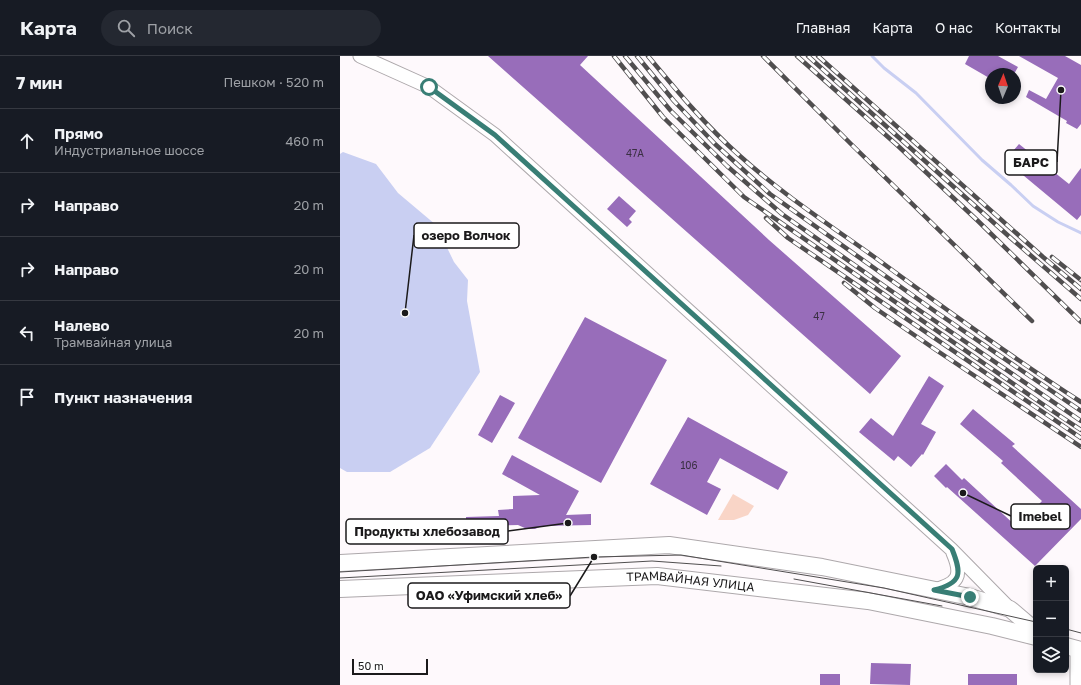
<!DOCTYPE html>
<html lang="ru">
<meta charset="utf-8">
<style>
:root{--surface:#171b24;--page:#242831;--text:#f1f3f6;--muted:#9ea1a6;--line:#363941}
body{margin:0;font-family:"Golos Text",sans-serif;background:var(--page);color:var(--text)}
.controls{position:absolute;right:12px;bottom:12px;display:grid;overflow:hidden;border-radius:6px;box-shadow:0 2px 6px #0003}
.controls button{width:36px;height:36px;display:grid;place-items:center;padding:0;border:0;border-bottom:1px solid var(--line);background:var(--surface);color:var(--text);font:20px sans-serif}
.compass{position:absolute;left:645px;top:12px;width:36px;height:36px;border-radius:50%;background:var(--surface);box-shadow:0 2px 6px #0003;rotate:2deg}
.scale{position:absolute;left:12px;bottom:10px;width:76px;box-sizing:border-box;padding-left:4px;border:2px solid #1b1a1b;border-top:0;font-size:11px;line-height:14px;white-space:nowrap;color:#1b1a1b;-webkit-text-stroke:3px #fff;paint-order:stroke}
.stop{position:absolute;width:12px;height:12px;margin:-9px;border:3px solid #387e75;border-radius:50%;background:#fff}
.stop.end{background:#387e75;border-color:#fff;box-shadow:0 1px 4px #0008}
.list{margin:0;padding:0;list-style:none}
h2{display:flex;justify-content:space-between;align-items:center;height:52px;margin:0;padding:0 16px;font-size:17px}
h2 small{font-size:13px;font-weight:400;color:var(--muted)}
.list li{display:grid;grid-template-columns:26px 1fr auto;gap:12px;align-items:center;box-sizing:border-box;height:64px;padding:0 16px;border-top:1px solid var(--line)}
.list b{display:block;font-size:15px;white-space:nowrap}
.list p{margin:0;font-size:13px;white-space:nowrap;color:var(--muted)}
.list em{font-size:13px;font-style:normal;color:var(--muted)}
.icon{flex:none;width:22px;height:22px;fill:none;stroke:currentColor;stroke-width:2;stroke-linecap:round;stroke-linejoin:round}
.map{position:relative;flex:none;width:741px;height:629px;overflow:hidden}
header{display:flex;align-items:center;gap:24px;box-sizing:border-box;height:56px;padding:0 20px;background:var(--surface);border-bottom:1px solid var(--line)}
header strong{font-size:19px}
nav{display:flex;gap:22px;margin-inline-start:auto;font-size:14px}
.search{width:280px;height:36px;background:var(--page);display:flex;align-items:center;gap:10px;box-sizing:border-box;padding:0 14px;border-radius:22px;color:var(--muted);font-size:15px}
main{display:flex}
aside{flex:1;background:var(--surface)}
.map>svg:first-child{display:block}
.green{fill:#f9d5c7}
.water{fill:#c9cff2}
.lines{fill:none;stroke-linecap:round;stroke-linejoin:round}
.stream{stroke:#c9cff2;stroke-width:3}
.building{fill:#986dba}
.minor-casing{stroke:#ada8ab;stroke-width:15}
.major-casing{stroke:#ada8ab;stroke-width:18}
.minor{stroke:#fff;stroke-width:13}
.major{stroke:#fff;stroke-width:16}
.tram{stroke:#504e4f;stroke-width:1}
.rail-casing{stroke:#504e4f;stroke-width:4.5}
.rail{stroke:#fff;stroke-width:3;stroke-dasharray:9;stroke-linecap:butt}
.route{stroke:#387e75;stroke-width:5}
.labels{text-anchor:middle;stroke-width:3;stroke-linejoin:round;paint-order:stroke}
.number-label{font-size:10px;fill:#3a2f43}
.street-label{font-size:12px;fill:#1b1a1b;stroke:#fff}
.leader{fill:none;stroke:#1b1a1b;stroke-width:1.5}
.callout-dot{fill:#1b1a1b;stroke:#fff;stroke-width:1.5}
.callout{fill:#fff;stroke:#1b1a1b;stroke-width:1.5}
.callout-label{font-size:13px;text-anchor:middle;font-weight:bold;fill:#1b1a1b}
</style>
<header>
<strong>Карта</strong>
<div class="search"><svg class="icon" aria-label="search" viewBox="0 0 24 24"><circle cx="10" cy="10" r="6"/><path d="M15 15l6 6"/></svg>Поиск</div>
<nav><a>Главная</a><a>Карта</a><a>О нас</a><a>Контакты</a></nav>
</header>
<main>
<aside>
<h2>7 мин<small>Пешком · 520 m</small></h2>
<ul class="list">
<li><svg class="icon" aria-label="ahead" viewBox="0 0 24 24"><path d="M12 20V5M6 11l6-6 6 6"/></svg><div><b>Прямо</b><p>Индустриальное шоссе</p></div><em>460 m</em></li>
<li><svg class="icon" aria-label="right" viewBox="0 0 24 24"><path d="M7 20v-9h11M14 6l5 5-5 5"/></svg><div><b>Направо</b></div><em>20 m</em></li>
<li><svg class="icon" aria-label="right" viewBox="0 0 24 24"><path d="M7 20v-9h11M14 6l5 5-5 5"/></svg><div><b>Направо</b></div><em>20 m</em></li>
<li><svg class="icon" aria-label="left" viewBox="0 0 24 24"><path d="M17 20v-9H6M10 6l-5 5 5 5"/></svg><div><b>Налево</b><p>Трамвайная улица</p></div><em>20 m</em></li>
<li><svg class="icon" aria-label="arrive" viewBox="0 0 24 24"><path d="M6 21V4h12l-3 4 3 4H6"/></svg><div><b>Пункт назначения</b></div></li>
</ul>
</aside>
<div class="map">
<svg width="741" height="629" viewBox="0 0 741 629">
<rect width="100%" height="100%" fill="#fef9fc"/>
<path class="green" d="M393 438 414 450 408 459 394 464H378Z"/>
<path class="water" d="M3 96 36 108 58 137 96 169 114 206 128 224 127 245 140 316 90 392 50 416H7L0 412V98Z"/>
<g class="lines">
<path class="stream" d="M532 0 544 12 576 37 642 104 671 129 693 150 718 166 741 177"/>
</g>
<path class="building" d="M148 0H248L240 9 429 184 561 300 530 338Z
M629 0H658L678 11 674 18H651V23L625 8Z
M679 0H725L741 9V68L737 73 726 67 727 65 686 41 689 34 706 43 718 22Z
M679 88 729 128 741 112V159L737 164 665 104Z
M279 140 296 155 289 163 292 166 287 171 267 153Z
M245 261 327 304 261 427 178 382Z
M589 320 604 330 581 368 596 376 583 399 582 398 571 411 558 400 554 405 519 376 531 362 553 380Z
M160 339 175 347 152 387 138 379Z
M633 353 675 388 672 390 741 453V463L695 510 607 431 606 432 594 420 606 408 622 424 624 422 677 471 702 445 661 407 663 405 620 368Z
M348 361 448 416 438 434 380 402 367 426 381 433 367 459 310 428Z
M172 399 239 435 226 459 251 458V469L202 470 195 473H187L178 469 126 470V461L159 460 158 454 173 453V440L200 439 162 418Z
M531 607 571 608 570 629 530 628Z
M480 618H500V629H480Z
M628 618H677V629H628Z"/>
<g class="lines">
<defs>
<path id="minor" d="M20 0 89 31 155 79 611 493 670 553
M594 534C618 528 623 520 613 497
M737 629V593"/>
<g id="major">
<path d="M0 507 329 489 482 511 630 541 670 553 696 575"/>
<path id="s1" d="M0 533 317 520 528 545 652 570 696 581"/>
<path d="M726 590 741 594"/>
</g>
</defs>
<use href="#minor" class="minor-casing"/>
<use href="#major" class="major-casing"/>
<use href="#minor" class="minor"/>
<use href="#major" class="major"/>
<path class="tram" d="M0 516 254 501 341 499 544 532 696 566
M0 522 312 505 381 510
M454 523 602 550
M726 573 741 577"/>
<defs>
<path id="rail" d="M274 0 323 61 404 141 714 356 741 374
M285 0 331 55 387 110 442 158 560 241 741 365
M297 0 334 45 375 88 430 138 596 256 741 355
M308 0C337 35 366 70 400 100 441 137 488 168 533 200 601 250 670 300 741 346
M423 0 511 88 692 265
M457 0 557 89 638 165 741 266
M468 0 673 184 741 243
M478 0 703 201 741 233
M426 162 448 182 741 382
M712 201 741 224
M504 227 535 252 596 294 741 391"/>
</defs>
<use href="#rail" class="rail-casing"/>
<use href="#rail" class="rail"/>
</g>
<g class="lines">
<path class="route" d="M89 31 155 79 612 493C622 518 622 527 594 534L630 541"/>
</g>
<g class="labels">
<g class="number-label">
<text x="295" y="101">47А</text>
<text x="479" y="264">47</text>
<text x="349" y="413">106</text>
</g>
<g class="street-label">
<text dy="4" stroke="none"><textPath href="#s1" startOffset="351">ТРАМВАЙНАЯ УЛИЦА</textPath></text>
</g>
</g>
<path class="leader" d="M721 34L717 106M65 257L74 179M623 437L671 460M228 467L168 475M254 501L230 540"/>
<g class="callout-dot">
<circle cx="721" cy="34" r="4"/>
<circle cx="65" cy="257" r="4"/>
<circle cx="623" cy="437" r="4"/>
<circle cx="228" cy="467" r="4"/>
<circle cx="254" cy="501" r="4"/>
</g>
<g class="callout">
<rect x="665" y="94" width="52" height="25" rx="4"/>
<rect x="74" y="167" width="105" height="25" rx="4"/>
<rect x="671" y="448" width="59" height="25" rx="4"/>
<rect x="6" y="463" width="162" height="25" rx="4"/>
<rect x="68" y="527" width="162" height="25" rx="4"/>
</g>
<g class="callout-label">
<text x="691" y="111">БАРС</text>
<text x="126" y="184">озеро Волчок</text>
<text x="700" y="465">Imebel</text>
<text x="87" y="480">Продукты хлебозавод</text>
<text x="149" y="544">ОАО «Уфимский хлеб»</text>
</g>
</svg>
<div class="controls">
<button>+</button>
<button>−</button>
<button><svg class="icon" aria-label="layers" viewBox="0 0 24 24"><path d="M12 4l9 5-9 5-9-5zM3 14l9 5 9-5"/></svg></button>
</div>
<svg class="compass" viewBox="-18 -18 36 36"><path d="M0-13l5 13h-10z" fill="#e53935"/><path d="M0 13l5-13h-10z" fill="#9ea1a6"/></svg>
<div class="scale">50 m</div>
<div class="stop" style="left:89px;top:31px"></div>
<div class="stop end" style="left:630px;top:541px"></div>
</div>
</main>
